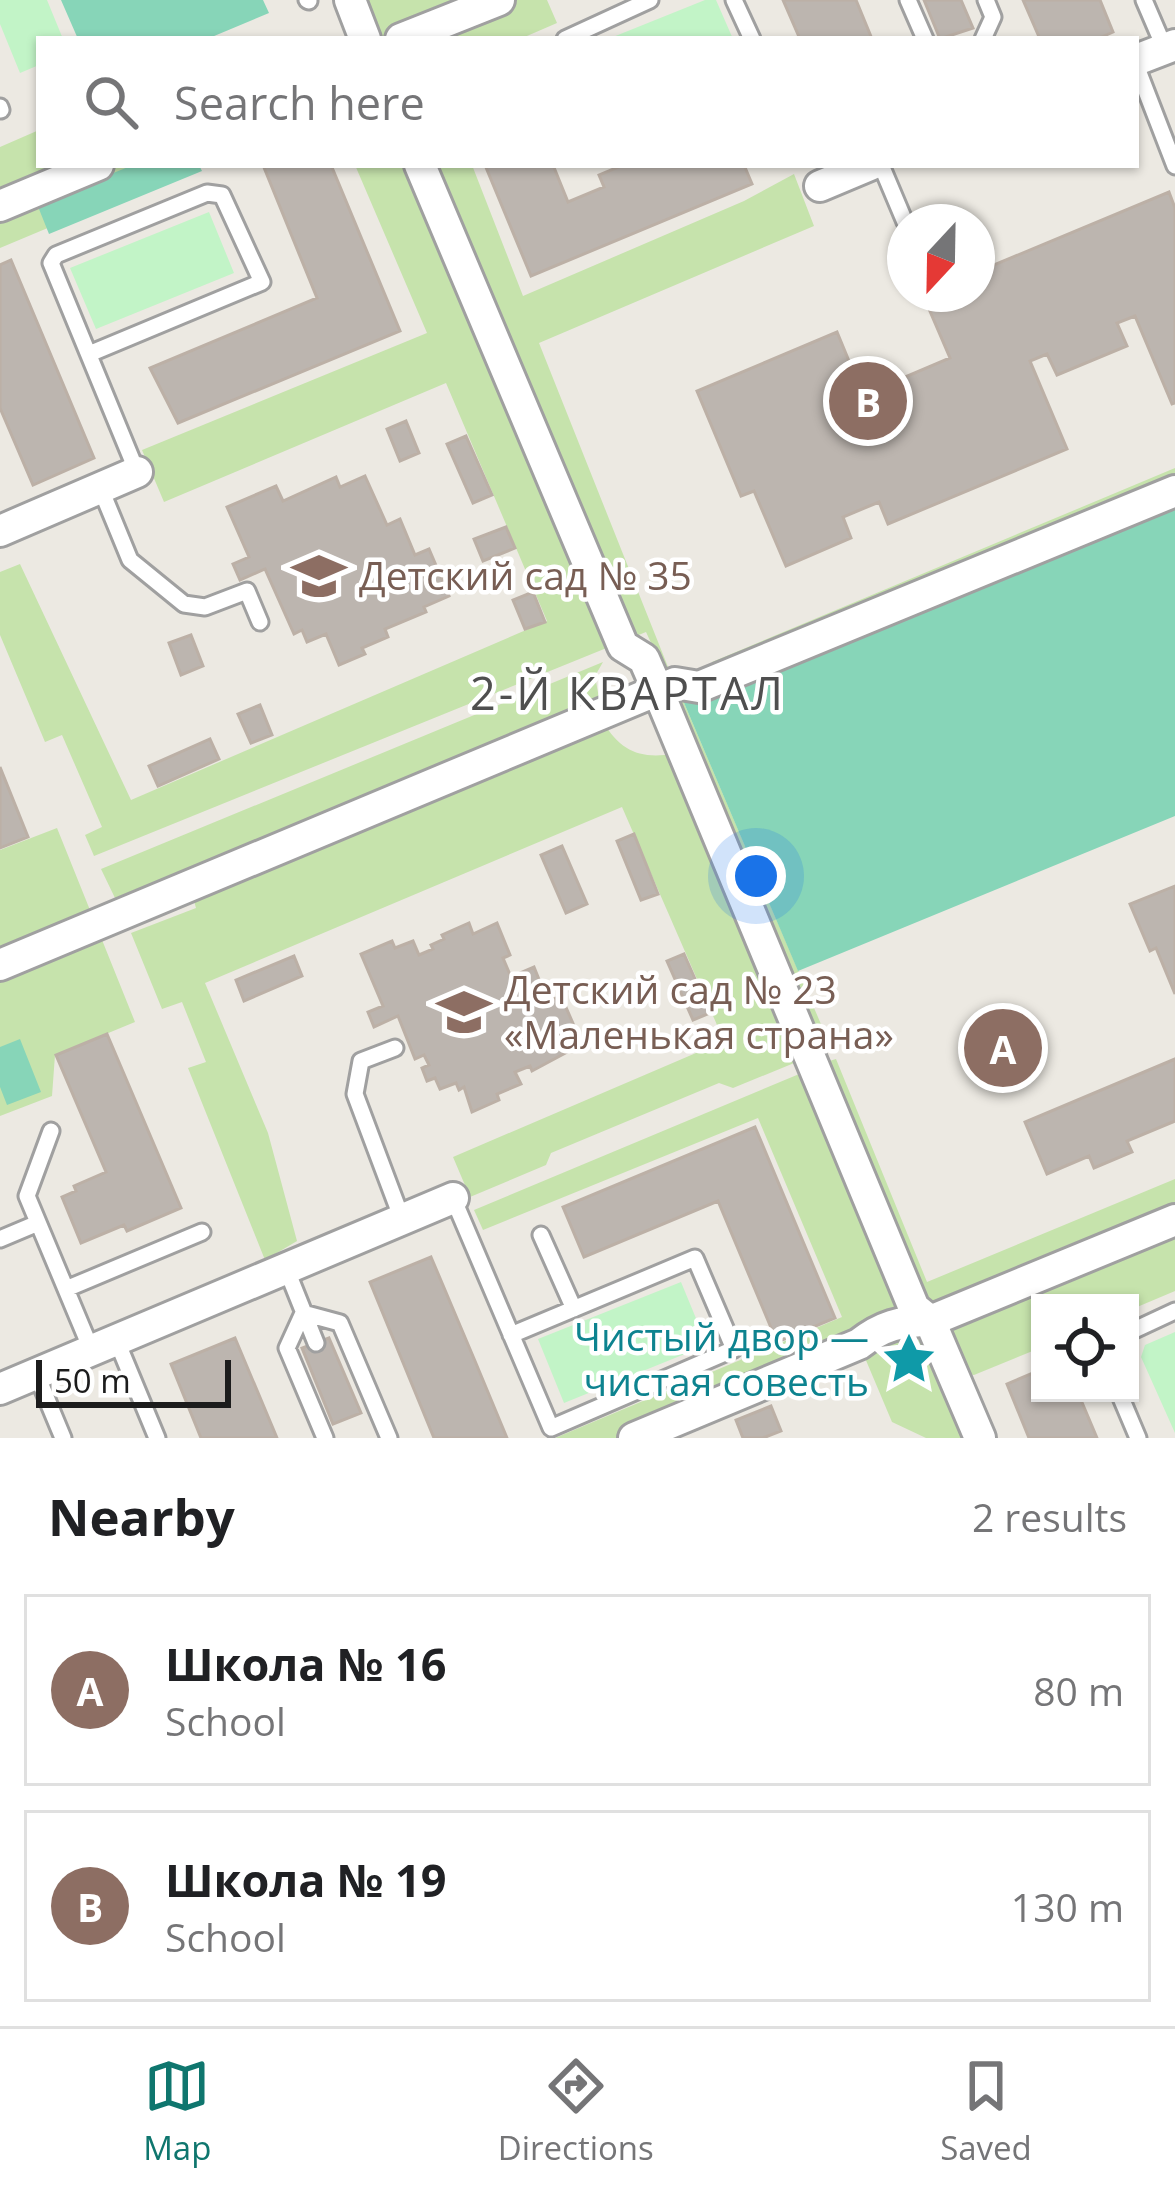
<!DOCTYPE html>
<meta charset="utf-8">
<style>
:root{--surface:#fff;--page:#f6f6f6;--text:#202124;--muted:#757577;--line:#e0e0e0;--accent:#0f766e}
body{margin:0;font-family:"Open Sans",sans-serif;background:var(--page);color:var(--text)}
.controls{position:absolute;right:36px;bottom:36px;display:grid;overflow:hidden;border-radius:0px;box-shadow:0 3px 9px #0004}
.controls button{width:108px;height:108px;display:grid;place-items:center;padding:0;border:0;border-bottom:3px solid var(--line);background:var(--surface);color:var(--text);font:60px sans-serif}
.compass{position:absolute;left:887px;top:204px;width:108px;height:108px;border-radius:50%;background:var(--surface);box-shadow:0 3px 9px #0004;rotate:202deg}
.scale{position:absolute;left:36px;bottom:30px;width:195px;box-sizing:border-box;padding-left:12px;border:6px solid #1c1c1c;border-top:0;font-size:33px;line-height:42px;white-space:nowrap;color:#1c1c1c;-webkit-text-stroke:9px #fff;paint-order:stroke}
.you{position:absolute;left:756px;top:876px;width:42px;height:42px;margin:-30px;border:9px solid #fff;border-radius:50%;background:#1a73e8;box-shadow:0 0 0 18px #1a73e833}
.badge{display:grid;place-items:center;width:78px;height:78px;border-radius:50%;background:var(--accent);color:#fff;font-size:39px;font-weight:700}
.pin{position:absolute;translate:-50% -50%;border:6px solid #fff;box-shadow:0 3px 12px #0006}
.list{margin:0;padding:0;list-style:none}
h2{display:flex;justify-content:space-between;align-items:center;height:156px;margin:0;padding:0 48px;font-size:51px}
h2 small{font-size:39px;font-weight:400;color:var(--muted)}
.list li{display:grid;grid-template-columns:78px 1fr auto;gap:36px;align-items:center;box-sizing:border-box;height:192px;margin:0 24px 24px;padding:0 24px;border:3px solid var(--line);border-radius:0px}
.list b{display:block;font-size:45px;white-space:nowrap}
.list p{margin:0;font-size:39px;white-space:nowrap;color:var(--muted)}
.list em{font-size:39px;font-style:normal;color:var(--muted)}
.icon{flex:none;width:66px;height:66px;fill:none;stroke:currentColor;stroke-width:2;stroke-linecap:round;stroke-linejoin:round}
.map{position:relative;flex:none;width:1175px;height:1438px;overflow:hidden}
.search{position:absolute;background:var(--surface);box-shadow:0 3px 9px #0004;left:36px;right:36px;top:36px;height:132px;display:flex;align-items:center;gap:30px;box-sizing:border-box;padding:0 42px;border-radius:0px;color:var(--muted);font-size:45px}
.sheet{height:588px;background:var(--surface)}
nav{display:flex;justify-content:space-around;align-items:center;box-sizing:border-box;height:168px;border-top:3px solid var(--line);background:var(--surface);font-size:33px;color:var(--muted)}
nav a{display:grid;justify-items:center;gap:6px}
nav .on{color:var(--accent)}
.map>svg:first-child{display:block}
.grass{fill:#c6e3ac}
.park{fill:#c2f4c7}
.pitch{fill:#87d5b8}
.building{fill:#bcb5af;stroke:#bcb0a6;stroke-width:3}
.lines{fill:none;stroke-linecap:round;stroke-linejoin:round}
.lane-casing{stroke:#a0a0a0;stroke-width:21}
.street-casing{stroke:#a0a0a0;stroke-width:36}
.lane{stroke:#fff;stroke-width:15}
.street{stroke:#fff;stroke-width:30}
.labels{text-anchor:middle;stroke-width:9;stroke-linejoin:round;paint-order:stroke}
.education-label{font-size:39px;fill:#785e54;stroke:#fff;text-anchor:start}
.culture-label{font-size:39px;fill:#0d838f;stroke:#fff;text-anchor:end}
.quarter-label{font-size:45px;letter-spacing:3px;fill:#4f4f4f;stroke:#fff}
</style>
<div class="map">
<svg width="1175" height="1438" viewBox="0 0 1175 1438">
<rect width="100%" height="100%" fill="#ece9e2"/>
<path class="grass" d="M357 0H547L557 23 520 39H374Z
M39 130V165H198L0 248V147Z
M355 165H472L523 296 744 201 794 174 814 226 539 343 670 672 665 673 646 632 94 856 85 835 102 827 62 735 45 742 0 635V572L20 564 131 800 547 621 446 383 164 502 142 450 427 333Z
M1175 468V482L715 671 712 662Z
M603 662 595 676 601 709 186 881 181 871 115 898 101 869Z
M682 698 829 1043 817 1050 676 701Z
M603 722C621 751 639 759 673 754L799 1061 733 1088 719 1083 551 1153 546 1165 470 1197 453 1157 724 1041 622 807 205 983 268 1133 297 1241 265 1260 188 1068 206 1062 182 1002 162 1009 131 933 196 908 192 894Z
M57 828 135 1022 55 1055 52 1096 0 1116V850Z
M836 1059 927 1282 1175 1179V1210L941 1309 922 1301 826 1062Z
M804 1072 926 1332 966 1438H926L892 1422 865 1358 670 1438H555L842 1317 758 1118 483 1230 474 1210Z
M1175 1226V1291L1130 1310V1303H1040V1348L974 1375 959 1372 946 1320Z"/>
<path class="park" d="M0 0H47L63 39H39V65L20 73 0 24Z
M705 0H716L733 39H608Z
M209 212 234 273 96 329 70 268Z
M681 1282 707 1345 564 1403 538 1339Z
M1175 1332V1433L1141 1357 1145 1345Z"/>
<path class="pitch" d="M61 0H263L269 13 207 39H78Z
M133 165H199L202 171 49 234 37 204Z
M1175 496V816L798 971 682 698Z
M20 1039 41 1092 7 1105 0 1087V1047Z"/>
<path class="building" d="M783 0H856L872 39H800Z
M924 0H961L973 28 940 39Z
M1023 0H1100L1113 32 1097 39H1040Z
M263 165H331L400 331 178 423 150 368 317 298Z
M485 165H553L568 202 604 187 599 175 623 165H744L752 184 531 276Z
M1169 192 1175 208V403L1172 404 1135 316 1117 323 1127 346 1057 375 1047 354 1030 361 1067 449 888 524 879 502 843 517 851 538 786 566 754 491 741 496 697 391 837 332 863 395 950 358 923 295 977 294V272Z
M11 260 94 458 33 485 0 408V265Z
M406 421 419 453 400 461 387 429Z
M466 436 492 495 473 503 447 444Z
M365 476 387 525 400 519 415 555 429 549 449 596 424 607 426 612 385 629 388 637 362 648 365 654 339 665 326 634 307 642 302 630 294 634 265 569 240 580 233 564 249 557 227 507 276 486 283 501 336 477 340 487Z
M506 527 515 548 483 561 474 539Z
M533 592 545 622 525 629 513 600Z
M191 635 203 666 181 675 169 643Z
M260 705 272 735 251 743 238 714Z
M210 739 219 759 158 786 149 766Z
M0 767 28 837 0 848Z
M634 834 658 894 641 900 617 841Z
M562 846 587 904 566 913 541 855Z
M1175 886V994L1156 948 1150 951 1130 904Z
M469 923 473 934 497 923 510 955 503 958 511 977 534 967 544 992 535 996 538 1006 561 996 582 1044 532 1071 530 1066 515 1072 521 1084 497 1094 499 1100 472 1112 464 1087 459 1090 456 1083 440 1089 435 1078 427 1081 422 1068 429 1065 424 1055 415 1059 398 1016 374 1027 368 1012 383 1006 361 954 392 941 395 948 413 941 419 955 433 949 431 945 444 939 442 935Z
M684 954 710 1013 693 1020 667 961Z
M294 956 302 976 244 1001 236 980Z
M107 1034 181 1208 127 1231 124 1225 81 1243 62 1197 76 1191 74 1186 106 1172 56 1055Z
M1175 1059V1121L1127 1141 1132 1152 1094 1168 1089 1156 1047 1174 1025 1122Z
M755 1127 835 1318 777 1342 718 1201 584 1257 563 1207Z
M431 1257 475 1361 507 1438H434L370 1282Z
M235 1338 277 1438H201L171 1364Z
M329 1338 361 1413 333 1424 302 1348Z
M1040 1370V1393H1078L1097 1438H1029L1007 1384Z
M771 1406 781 1431 763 1438H743L736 1420Z"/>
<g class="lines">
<defs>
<path id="lane" d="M307 0 309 1
M734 0 752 39
M908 0 925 39
M1144 0 1165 49
M565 39 650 0
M983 39 993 17 986 0
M1136 65 1175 166
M0 107 1 110
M881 165 905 222
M89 354 262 282 222 195 207 193 56 255 51 263 137 472
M100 487 130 560 184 604 205 607 247 591 260 622
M395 1048 361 1061 355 1094 402 1219
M51 1131 27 1196 91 1349
M453 1198 551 1428 734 1349 695 1258 511 1335
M541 1235 574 1309
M0 1239 38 1223
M286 1268 316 1343
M66 1289 202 1232
M1130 1332 1175 1311
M116 1339 157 1438
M36 1373 63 1438
M1119 1393 1138 1438
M325 1438 287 1348 303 1313 340 1323 389 1438"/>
<path id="street" d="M350 0 365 39
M401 39 499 0
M1136 60 1175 45
M420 165 623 646 644 659 658 691 914 1308 930 1321 980 1438
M820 186 870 165
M0 206 98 165
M0 531 137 472
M0 965 675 683 699 687 1175 491
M0 1389 453 1198
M634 1438 859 1344C882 1326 900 1321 930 1321L1175 1220"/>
</defs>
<use href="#lane" class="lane-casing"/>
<use href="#street" class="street-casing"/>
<use href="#lane" class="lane"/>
<use href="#street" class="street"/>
</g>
<defs>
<symbol id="school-bare" viewBox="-9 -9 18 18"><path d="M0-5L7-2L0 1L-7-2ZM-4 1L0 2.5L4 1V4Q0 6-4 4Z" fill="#8d6e63" stroke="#fff" stroke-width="2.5" paint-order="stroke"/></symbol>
<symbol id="sight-bare" viewBox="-9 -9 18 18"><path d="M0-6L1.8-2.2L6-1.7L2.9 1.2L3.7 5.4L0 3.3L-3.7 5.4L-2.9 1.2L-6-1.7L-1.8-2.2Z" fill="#0f9aa8" stroke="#fff" stroke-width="2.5" paint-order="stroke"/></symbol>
</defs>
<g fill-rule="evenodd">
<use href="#school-bare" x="281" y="538" width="76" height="76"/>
<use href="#school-bare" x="426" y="974" width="76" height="76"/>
<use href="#sight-bare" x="871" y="1321" width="76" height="76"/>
</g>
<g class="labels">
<g class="education-label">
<text x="359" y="590">Детский сад № 35</text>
<text x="504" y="1004">Детский сад № 23<tspan x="504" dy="45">«Маленькая страна»</tspan></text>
</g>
<g class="culture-label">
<text x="869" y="1351">Чистый двор —<tspan x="869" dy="45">чистая совесть</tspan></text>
</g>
<g class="quarter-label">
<text x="628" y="710">2-Й КВАРТАЛ</text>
</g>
</g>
</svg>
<div class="controls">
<button><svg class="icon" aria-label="locate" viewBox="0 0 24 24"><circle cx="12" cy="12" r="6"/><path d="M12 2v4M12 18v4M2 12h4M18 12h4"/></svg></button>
</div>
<svg class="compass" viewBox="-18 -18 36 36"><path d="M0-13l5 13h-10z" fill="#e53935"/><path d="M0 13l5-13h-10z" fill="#757577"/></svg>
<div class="scale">50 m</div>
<div class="you"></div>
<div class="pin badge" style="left:1003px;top:1048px;background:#8d6e63">A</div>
<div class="pin badge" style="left:868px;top:401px;background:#8d6e63">B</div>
<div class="search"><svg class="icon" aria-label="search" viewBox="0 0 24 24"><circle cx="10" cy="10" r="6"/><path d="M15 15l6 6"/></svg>Search here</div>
</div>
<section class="sheet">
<h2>Nearby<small>2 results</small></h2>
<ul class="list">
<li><span class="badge" style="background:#8d6e63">A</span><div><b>Школа № 16</b><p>School</p></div><em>80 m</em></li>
<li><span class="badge" style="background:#8d6e63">B</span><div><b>Школа № 19</b><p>School</p></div><em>130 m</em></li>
</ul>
</section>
<nav>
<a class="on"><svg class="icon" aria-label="map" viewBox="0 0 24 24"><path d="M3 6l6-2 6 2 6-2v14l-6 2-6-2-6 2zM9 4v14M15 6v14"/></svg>Map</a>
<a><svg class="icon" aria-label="directions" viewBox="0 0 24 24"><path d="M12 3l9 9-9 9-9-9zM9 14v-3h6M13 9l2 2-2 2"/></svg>Directions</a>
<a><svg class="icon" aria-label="saved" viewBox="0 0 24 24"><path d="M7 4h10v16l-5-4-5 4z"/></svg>Saved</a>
</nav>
